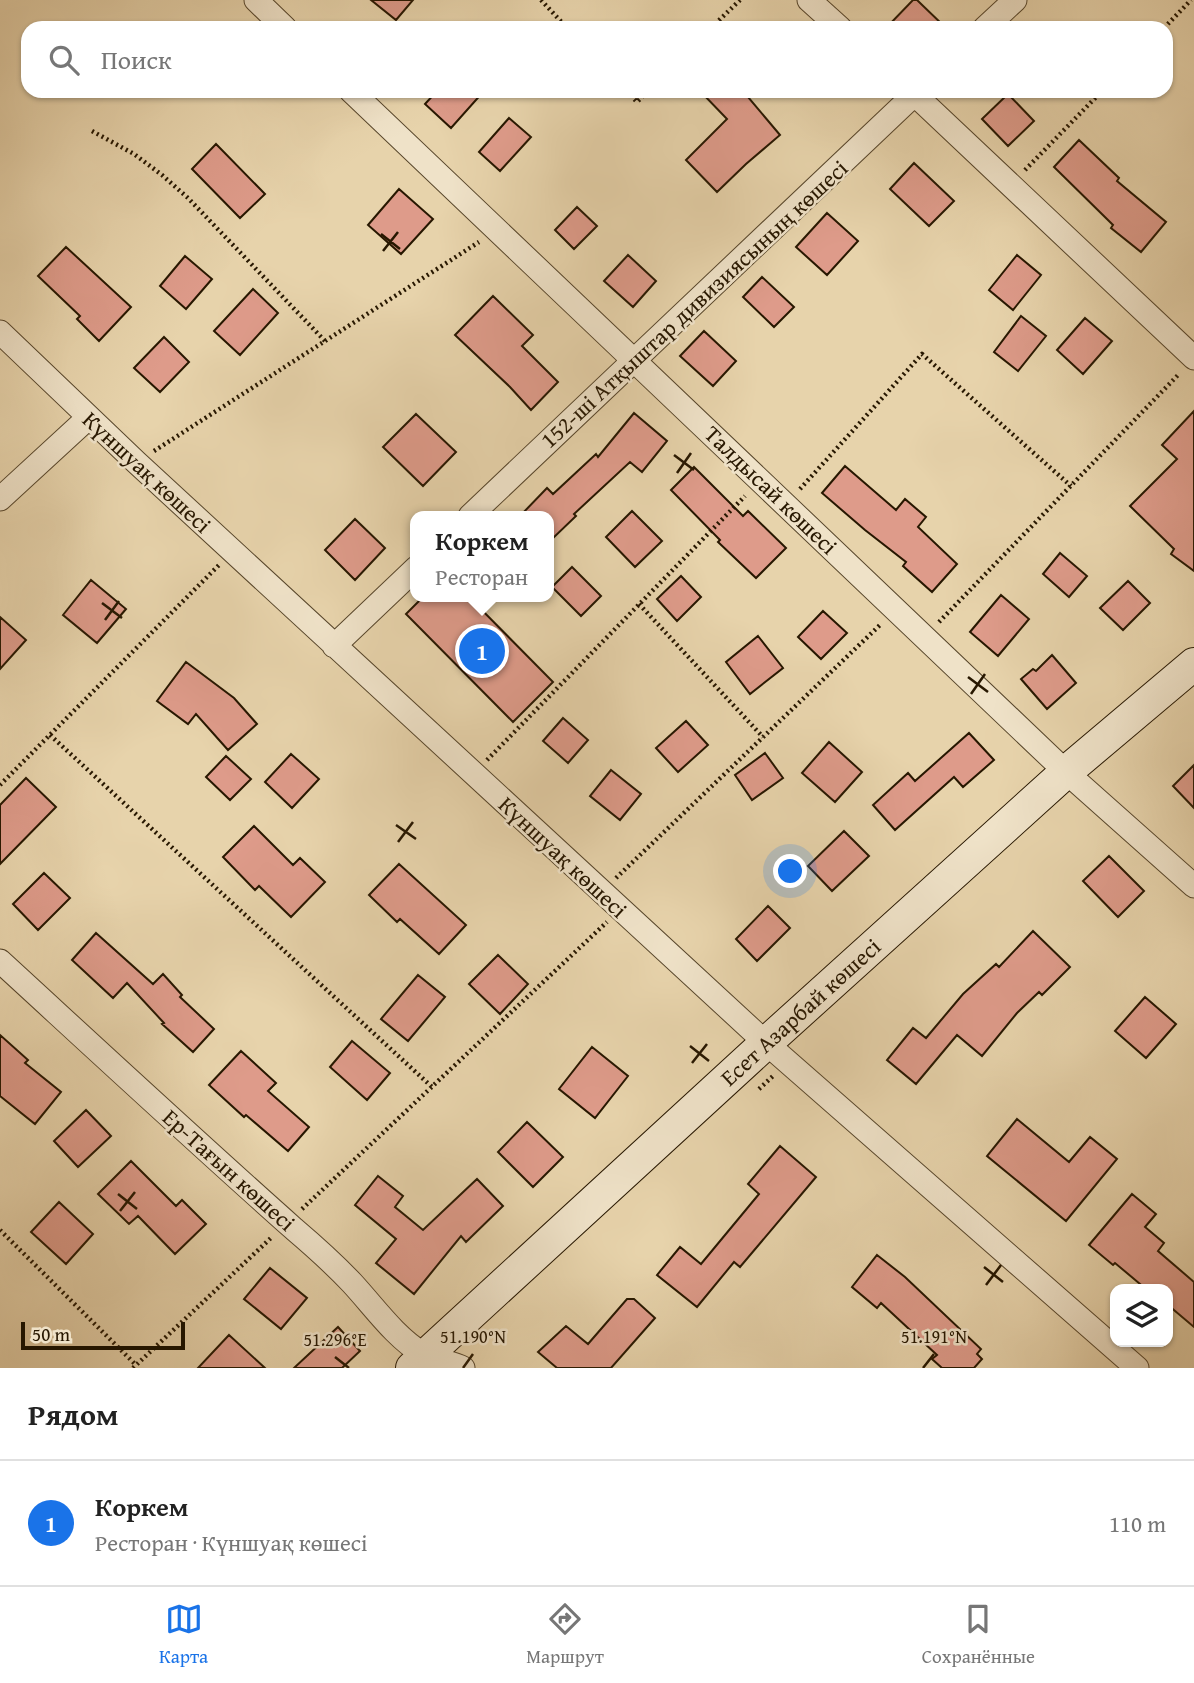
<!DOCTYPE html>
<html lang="ru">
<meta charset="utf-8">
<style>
:root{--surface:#fff;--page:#f2f2f2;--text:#222;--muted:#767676;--line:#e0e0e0;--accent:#1a73e8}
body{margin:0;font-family:"Gentium Book Plus",serif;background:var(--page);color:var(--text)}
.controls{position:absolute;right:21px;bottom:21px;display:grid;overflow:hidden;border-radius:14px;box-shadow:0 2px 5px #0004}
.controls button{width:63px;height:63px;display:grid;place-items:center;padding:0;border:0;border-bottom:2px solid var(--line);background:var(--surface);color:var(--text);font:35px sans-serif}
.scale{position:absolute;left:21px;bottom:18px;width:164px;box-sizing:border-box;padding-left:7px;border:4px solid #271700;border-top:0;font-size:19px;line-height:24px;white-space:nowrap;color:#271700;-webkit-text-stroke:5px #efe2c8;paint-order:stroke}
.you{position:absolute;left:791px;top:872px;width:24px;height:24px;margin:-18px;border:5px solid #fff;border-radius:50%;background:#1a73e8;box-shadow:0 0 0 10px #1a73e833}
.badge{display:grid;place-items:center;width:46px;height:46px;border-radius:50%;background:var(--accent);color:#fff;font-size:23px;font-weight:700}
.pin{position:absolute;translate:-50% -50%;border:4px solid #fff;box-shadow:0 2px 7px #0006}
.popup{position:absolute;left:410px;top:511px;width:144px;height:91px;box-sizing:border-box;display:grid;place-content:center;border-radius:14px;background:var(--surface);filter:drop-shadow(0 2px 5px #0005);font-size:23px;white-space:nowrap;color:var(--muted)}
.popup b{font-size:26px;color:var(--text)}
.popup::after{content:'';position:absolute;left:50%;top:100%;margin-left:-14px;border:14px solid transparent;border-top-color:var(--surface)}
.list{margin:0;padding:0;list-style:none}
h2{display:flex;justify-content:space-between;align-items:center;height:91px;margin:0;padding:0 28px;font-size:30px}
h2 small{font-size:23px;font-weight:400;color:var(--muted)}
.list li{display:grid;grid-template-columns:46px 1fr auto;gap:21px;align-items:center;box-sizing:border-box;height:126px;padding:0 28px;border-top:2px solid var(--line)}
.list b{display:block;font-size:26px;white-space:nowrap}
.list p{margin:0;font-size:23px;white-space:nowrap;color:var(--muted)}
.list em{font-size:23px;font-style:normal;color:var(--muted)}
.icon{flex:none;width:38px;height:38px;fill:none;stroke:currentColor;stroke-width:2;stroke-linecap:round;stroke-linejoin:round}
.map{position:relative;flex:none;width:1194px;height:1368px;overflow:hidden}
.search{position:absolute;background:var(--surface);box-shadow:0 2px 5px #0004;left:21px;right:21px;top:21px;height:77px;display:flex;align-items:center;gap:18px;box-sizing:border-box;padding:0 24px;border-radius:21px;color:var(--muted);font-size:26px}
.sheet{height:217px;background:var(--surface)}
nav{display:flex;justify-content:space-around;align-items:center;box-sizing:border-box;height:98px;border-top:2px solid var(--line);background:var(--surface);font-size:19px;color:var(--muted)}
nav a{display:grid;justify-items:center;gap:4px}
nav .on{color:var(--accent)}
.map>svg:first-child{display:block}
.building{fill:#de9b8a;stroke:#271700;stroke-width:2}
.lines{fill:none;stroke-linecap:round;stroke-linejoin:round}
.street-casing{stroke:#57462b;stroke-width:25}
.secondary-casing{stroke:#271700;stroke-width:34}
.path{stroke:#271700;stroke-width:4.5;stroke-dasharray:2 3.5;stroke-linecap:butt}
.street{stroke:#efe2c8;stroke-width:23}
.secondary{stroke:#efe2c8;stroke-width:32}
.ticks{fill:none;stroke:#271700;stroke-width:2.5}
.labels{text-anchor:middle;stroke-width:5;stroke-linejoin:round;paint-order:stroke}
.street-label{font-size:23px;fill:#271700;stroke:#efe2c8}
.ticks-label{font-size:18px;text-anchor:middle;fill:#271700;stroke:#efe2c8;stroke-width:5;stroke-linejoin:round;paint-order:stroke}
</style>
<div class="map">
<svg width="1194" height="1368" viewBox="0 0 1194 1368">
<rect width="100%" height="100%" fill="#e7d3ab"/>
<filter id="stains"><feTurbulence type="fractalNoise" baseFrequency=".00286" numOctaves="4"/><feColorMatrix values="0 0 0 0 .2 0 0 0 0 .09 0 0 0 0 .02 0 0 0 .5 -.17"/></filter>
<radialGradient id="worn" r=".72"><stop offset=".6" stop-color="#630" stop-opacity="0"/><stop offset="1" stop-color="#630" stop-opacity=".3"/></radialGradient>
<path class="building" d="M371 0H413L396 20Z
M913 0H917L946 28H886Z
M437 91H484L451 128 425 104Z
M700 91H743L780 135 746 164 717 192 686 160 727 119Z
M1008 94 1034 121 1008 146 982 119Z
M509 118 531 137 500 171 479 152Z
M1079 140 1119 178 1117 181 1166 222 1141 252 1111 228 1113 225 1054 167Z
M216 144 265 194 240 218 192 169Z
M914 163 954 201 929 226 890 189Z
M399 189 433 219 401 254 368 225Z
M577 207 597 226 574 249 555 230Z
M827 213 858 241 827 275 796 247Z
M66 247 131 307 99 341 77 319 80 316 38 276Z
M628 255 656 281 633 307 604 281Z
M1017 255 1041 275 1013 310 989 290Z
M185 256 212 279 186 309 160 286Z
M762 277 794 307 774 327 743 297Z
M253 289 278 313 240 355 214 331Z
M493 296 533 335 522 346 558 382 531 410 510 387 455 335Z
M1021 316 1046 336 1018 371 994 352Z
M1085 318 1112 341 1083 374 1057 350Z
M704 331 736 361 713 386 680 356Z
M164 337 189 362 160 392 134 368Z
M1194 411V571L1171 554 1174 549 1130 506 1177 459 1162 445Z
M634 413 667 441 642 472 630 462 574 514 576 516 549 542V516H520L547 488 553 494 596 454 598 457Z
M416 414 456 452 423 486 383 447Z
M845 466 896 510 905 499 926 517 918 527 957 564 932 592 903 566 906 562 865 530 822 493Z
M694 467 743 516 748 511 786 548 756 578 718 542 720 540 671 490Z
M632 511 662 541 635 567 606 537Z
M355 519 385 548 355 580 325 550Z
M1060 553 1087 576 1069 597 1043 574Z
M572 567 601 596 581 616 552 587Z
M681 576 701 597 677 621 657 599Z
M91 580 126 609 97 643 63 615Z
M1128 581 1150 603 1123 630 1100 608Z
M1001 595 1029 619 998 656 970 632Z
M423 597H469L553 682 513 722 406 614Z
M823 611 847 633 821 659 798 637Z
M0 617 26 640 0 669Z
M758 636 783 668 750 694 726 662Z
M1052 655 1076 683 1047 709 1021 679 1033 669 1036 671Z
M186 662 234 698 257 724 228 750 196 714 188 724 157 701Z
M563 718 588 740 568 763 543 741Z
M686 721 708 745 678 772 656 748Z
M969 733 994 760 963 787 954 777 895 830 873 805 908 773 915 781Z
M829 742 862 772 835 802 802 773Z
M765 753 783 778 752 800 735 775Z
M291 754 319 779 292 808 265 782Z
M226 756 251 779 230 800 206 777Z
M1194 765V808L1173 786Z
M611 770 641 794 620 820 590 796Z
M26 778 56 807 0 864V805Z
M254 826 293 865 300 858 325 882 291 917 259 886 255 890 223 857Z
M844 831 869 856 832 891 808 866Z
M1109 856 1144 891 1118 917 1083 881Z
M399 864 466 925 439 954 400 919 397 922 369 895Z
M44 873 70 898 38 930 13 904Z
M768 906 790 928 757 961 736 939Z
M1033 931 1070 967 1042 995 1039 992 1017 1013 982 1056 957 1035 916 1084 887 1060 913 1028 926 1038 963 994 996 964 999 967Z
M96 933 153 984 163 974 182 995 180 997 214 1029 193 1052 162 1024 164 1023 127 983 113 998 72 960Z
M498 955 528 984 500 1014 469 984Z
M418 975 445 997 408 1041 381 1019Z
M1145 997 1176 1024 1146 1058 1115 1031Z
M0 1035 28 1060 25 1063 61 1092 35 1124 0 1096Z
M352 1041 390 1073 367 1100 330 1067Z
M592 1047 628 1076 595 1118 559 1089Z
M241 1051 276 1083 268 1091 309 1127 288 1151 246 1115 244 1117 209 1085Z
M86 1110 111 1136 78 1167 54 1141Z
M1017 1119 1069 1162 1090 1137 1117 1159 1066 1221 987 1156Z
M527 1122 563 1157 533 1187 498 1152Z
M780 1146 816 1177 740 1267 734 1262 697 1307 657 1275 680 1247 701 1264 759 1194 748 1184Z
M131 1161 176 1206 182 1200 206 1224 175 1254 138 1216 129 1224 98 1194Z
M378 1176 403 1196 395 1207 423 1230 477 1179 503 1206 466 1242 461 1236 414 1294 376 1263 396 1239 355 1205Z
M1132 1194 1156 1214 1145 1227 1164 1243 1158 1251 1194 1282V1327L1168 1305V1289H1146L1115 1263 1113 1265 1089 1245Z
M59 1202 93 1234 66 1264 31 1232Z
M877 1255 905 1277 981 1349 977 1354 982 1359 974 1368H942L932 1359 937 1355 881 1303 877 1308 852 1287Z
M270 1268 307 1298 281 1329 244 1299Z
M627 1299H634L655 1318 611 1368H557L538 1352 566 1326 588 1344Z
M338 1327 360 1351 342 1368H294Z
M229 1335 265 1368H198Z"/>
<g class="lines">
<defs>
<path id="street" d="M256 0 285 28
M809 0 840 28
M985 28 1015 0
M351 91 1066 772 1194 886
M911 91 1194 358
M0 332 136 462 766 1043 1137 1368
M0 499 88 418
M470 516 918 91
M334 646 416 568
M0 961C98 1051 195 1141 294 1229 314 1246 334 1264 352 1283 375 1308 395 1337 423 1354 435 1362 451 1361 463 1368"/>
<g id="secondary">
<path id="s1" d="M412 1368 766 1043 1066 772 1194 664"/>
</g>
</defs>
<use href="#street" class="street-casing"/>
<use href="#secondary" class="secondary-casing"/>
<path class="path" d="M541 0 567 28
M711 28 740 0
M1164 28 1191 0
M627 91 637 102 648 91
M92 131 134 154 162 175 188 198 325 341
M1025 170 1102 91
M154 451 479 242
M800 489 922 354 1071 486
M639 604 763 737
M939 622 1179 374
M50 735 432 1087
M487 760 745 496
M0 785 219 565
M616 878 880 625
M759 1089 773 1076
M302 1209 607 922
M0 1230 136 1365
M133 1368 273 1236"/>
<use href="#street" class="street"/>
<use href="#secondary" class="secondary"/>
</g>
<path class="ticks" d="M381 234 400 249M383 251 398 232M674 455 694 470M677 473 691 453M102 603 122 618M105 620 119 601M968 677 988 692M971 694 985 674M396 825 416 839M398 842 413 822M690 1046 709 1061M692 1063 707 1044M118 1194 137 1209M120 1211 135 1192M984 1267 1003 1282M986 1285 1001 1265M335 1357 349 1368M463 1368 473 1354M923 1368 934 1354"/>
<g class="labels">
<g class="street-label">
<text transform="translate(694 304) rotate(-43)" y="8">152-ші Атқыштар дивизиясының көшесі</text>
<text transform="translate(147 472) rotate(43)" y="8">Күншуақ көшесі</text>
<text transform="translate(771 490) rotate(44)" y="8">Талдысай көшесі</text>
<text transform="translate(563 857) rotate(43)" y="8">Күншуақ көшесі</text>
<text dy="8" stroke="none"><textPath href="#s1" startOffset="527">Есет Азарбай көшесі</textPath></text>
<text transform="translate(229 1170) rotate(42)" y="8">Ер-Тағын көшесі</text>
</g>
</g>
<g class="ticks-label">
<text x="473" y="1343">51.190°N</text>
<text x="934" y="1343">51.191°N</text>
<text x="335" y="1346">51.296°E</text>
</g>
<rect width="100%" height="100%" filter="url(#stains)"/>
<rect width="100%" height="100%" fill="url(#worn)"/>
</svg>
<div class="controls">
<button><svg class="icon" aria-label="layers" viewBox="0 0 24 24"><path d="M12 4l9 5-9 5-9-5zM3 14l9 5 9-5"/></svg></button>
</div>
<div class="scale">50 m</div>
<div class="you"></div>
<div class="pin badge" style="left:482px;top:651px">1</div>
<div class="popup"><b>Коркем</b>Ресторан</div>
<div class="search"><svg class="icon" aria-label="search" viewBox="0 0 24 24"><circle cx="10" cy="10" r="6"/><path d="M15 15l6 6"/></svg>Поиск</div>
</div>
<section class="sheet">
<h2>Рядом<small></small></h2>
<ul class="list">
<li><span class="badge">1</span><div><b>Коркем</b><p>Ресторан · Күншуақ көшесі</p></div><em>110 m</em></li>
</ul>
</section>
<nav>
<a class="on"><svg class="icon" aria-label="map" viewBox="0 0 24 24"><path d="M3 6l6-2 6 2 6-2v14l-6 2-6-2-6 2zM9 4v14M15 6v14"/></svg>Карта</a>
<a><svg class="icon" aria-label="directions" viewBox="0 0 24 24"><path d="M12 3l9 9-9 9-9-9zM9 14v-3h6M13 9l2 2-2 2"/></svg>Маршрут</a>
<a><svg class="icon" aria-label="saved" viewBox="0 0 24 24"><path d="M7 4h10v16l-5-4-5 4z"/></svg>Сохранённые</a>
</nav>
